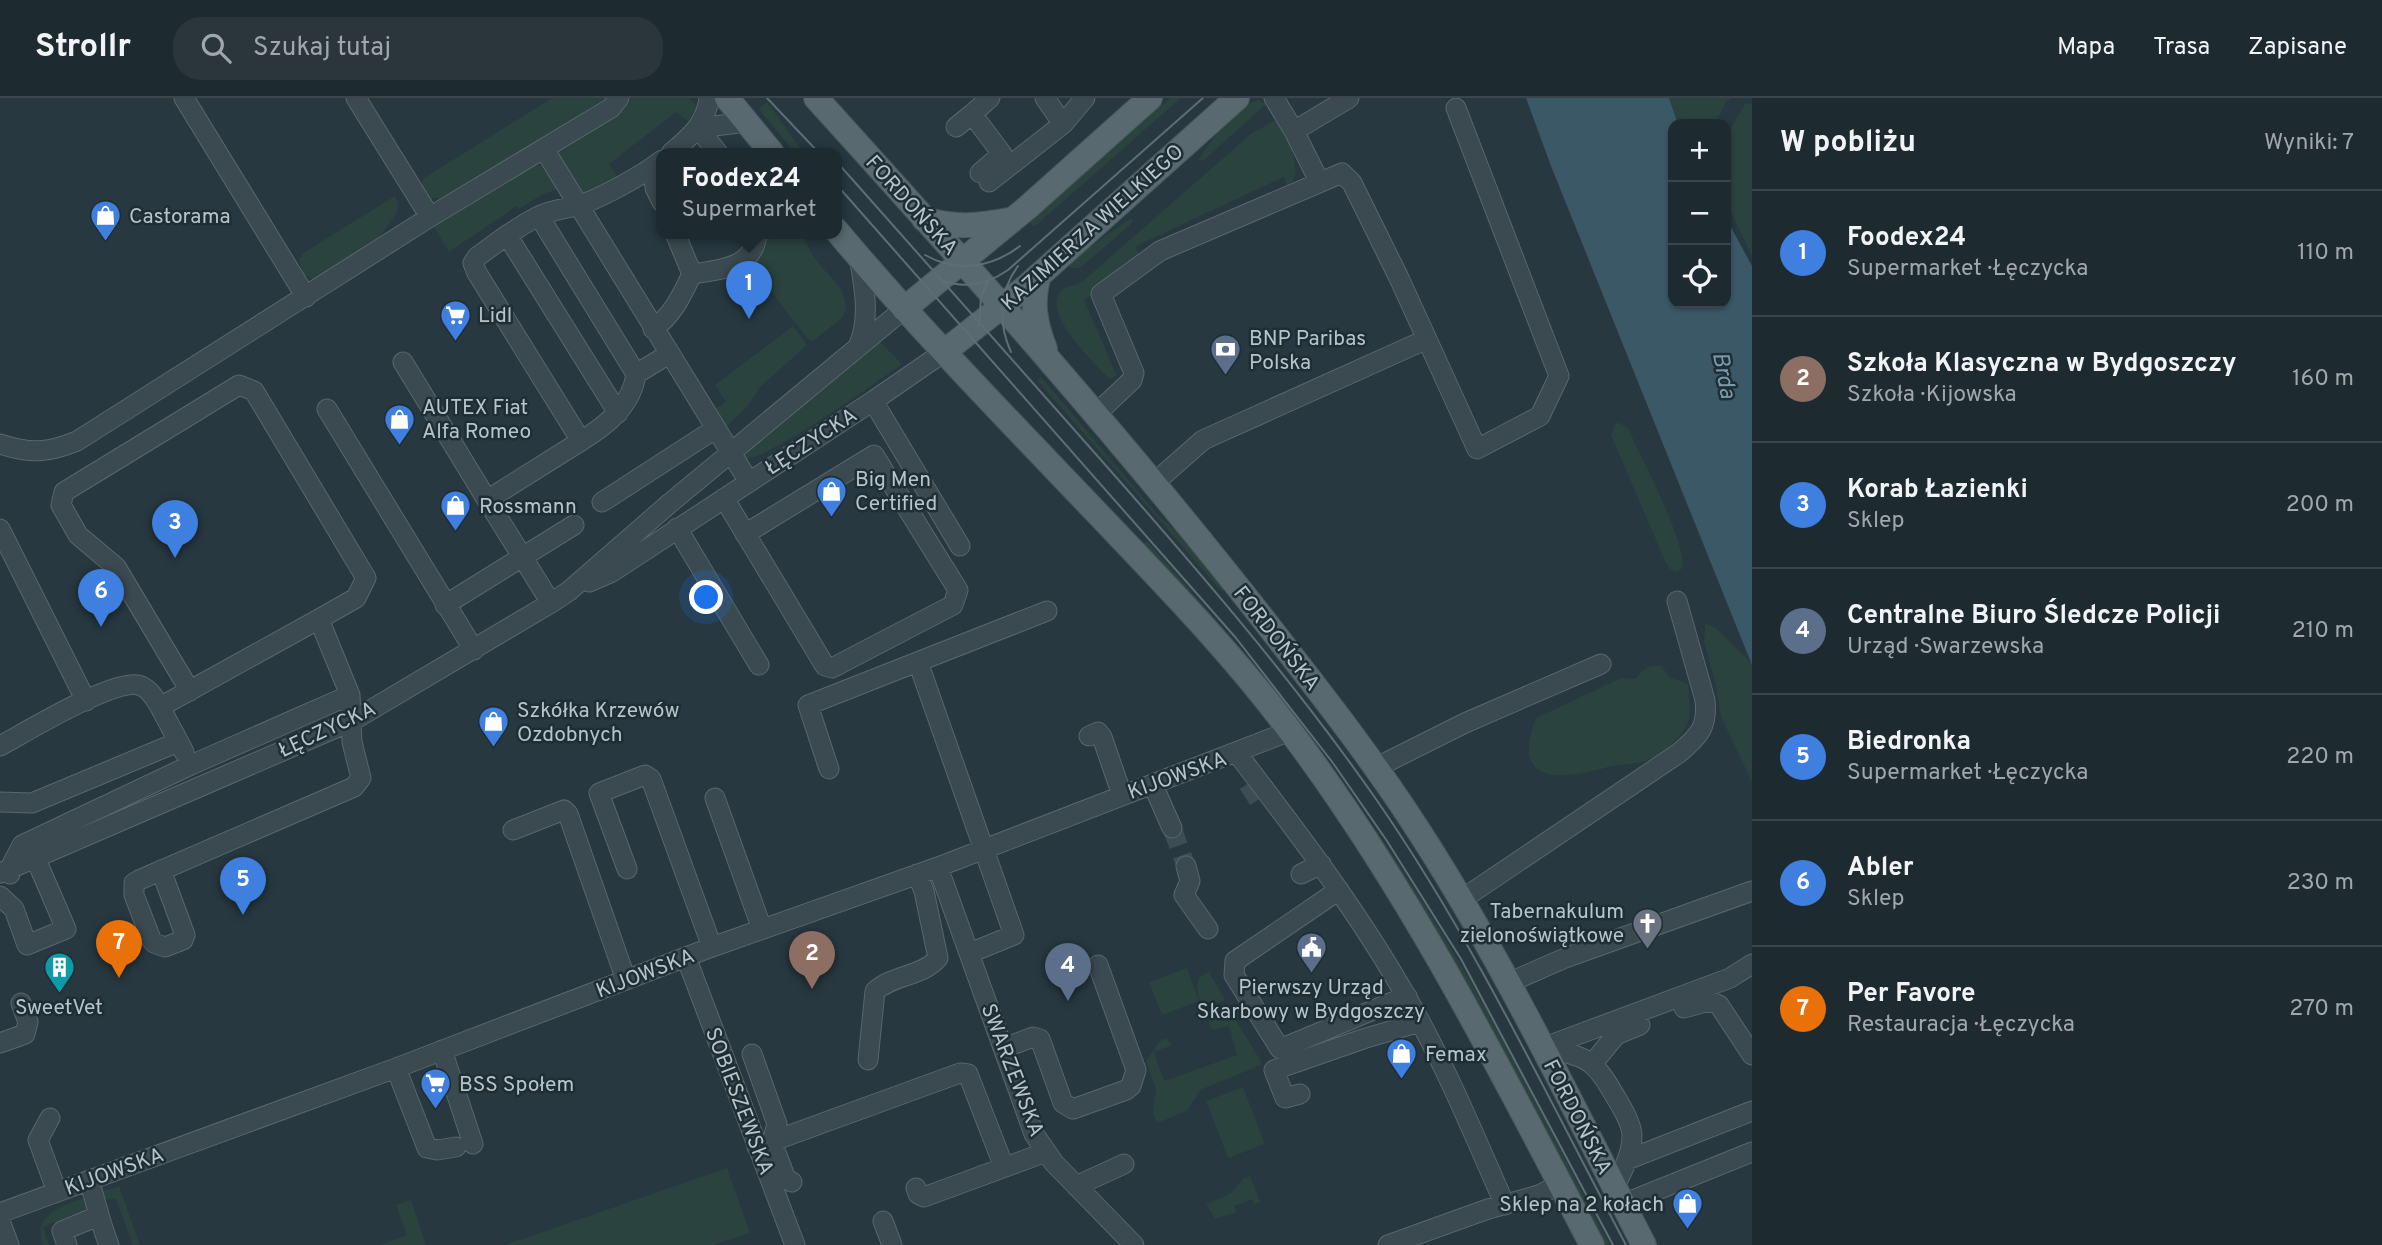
<!DOCTYPE html>
<html lang="pl">
<meta charset="utf-8">
<style>
:root{--surface:#1d2a30;--page:#2a363c;--text:#f1f3f6;--muted:#a0a7ab;--line:#3b464c;--accent:#1a73e8}
body{margin:0;font-family:Overpass,sans-serif;background:var(--page);color:var(--text)}
.controls{position:absolute;right:21px;top:21px;display:grid;overflow:hidden;border-radius:14px;box-shadow:0 2px 5px #0004}
.controls button{width:63px;height:63px;display:grid;place-items:center;padding:0;border:0;border-bottom:2px solid var(--line);background:var(--surface);color:var(--text);font:35px sans-serif}
.you{position:absolute;left:707px;top:500px;width:24px;height:24px;margin:-18px;border:5px solid #fff;border-radius:50%;background:#1a73e8;box-shadow:0 0 0 10px #1a73e833}
.badge{display:grid;place-items:center;width:46px;height:46px;border-radius:50%;background:var(--accent);color:#fff;font-size:23px;font-weight:700}
.pin{position:absolute;translate:-50% -58px;filter:drop-shadow(0 2px 4px #0008)}
.pin::after{content:'';position:absolute;top:37px;width:24px;height:21px;background:inherit;clip-path:polygon(0 0,100% 0,50% 100%)}
.popup{position:absolute;left:656px;top:50px;width:186px;height:91px;box-sizing:border-box;display:grid;place-content:center;border-radius:14px;background:var(--surface);filter:drop-shadow(0 2px 5px #0005);font-size:23px;white-space:nowrap;color:var(--muted)}
.popup b{font-size:26px;color:var(--text)}
.popup::after{content:'';position:absolute;left:50%;top:100%;margin-left:-14px;border:14px solid transparent;border-top-color:var(--surface)}
.list{margin:0;padding:0;list-style:none}
h2{display:flex;justify-content:space-between;align-items:center;height:91px;margin:0;padding:0 28px;font-size:30px}
h2 small{font-size:23px;font-weight:400;color:var(--muted)}
.list li{display:grid;grid-template-columns:46px 1fr auto;gap:21px;align-items:center;box-sizing:border-box;height:126px;padding:0 28px;border-top:2px solid var(--line)}
.list b{display:block;font-size:26px;white-space:nowrap}
.list p{margin:0;font-size:23px;white-space:nowrap;color:var(--muted)}
.list em{font-size:23px;font-style:normal;color:var(--muted)}
.icon{flex:none;width:38px;height:38px;fill:none;stroke:currentColor;stroke-width:2;stroke-linecap:round;stroke-linejoin:round}
.map{position:relative;flex:none;width:1752px;height:1147px;overflow:hidden}
header{display:flex;align-items:center;gap:42px;box-sizing:border-box;height:98px;padding:0 35px;background:var(--surface);border-bottom:2px solid var(--line)}
header strong{font-size:33px}
nav{display:flex;gap:38px;margin-inline-start:auto;font-size:24px}
.search{width:490px;height:63px;background:var(--page);display:flex;align-items:center;gap:18px;box-sizing:border-box;padding:0 24px;border-radius:28px;color:var(--muted);font-size:26px}
main{display:flex}
aside{flex:1;background:var(--surface)}
.map>svg:first-child{display:block}
.green{fill:#2a433e}
.water{fill:#3b5866}
.lines{fill:none;stroke-linecap:round;stroke-linejoin:round}
.minor-tunnel{stroke:#3d4d55;stroke-width:19;stroke-dasharray:19 10;stroke-linecap:butt}
.minor-casing{stroke:#59676d;stroke-width:21}
.major-casing{stroke:#47555c;stroke-width:26}
.minor{stroke:#3b4950;stroke-width:19}
.major{stroke:#596970;stroke-width:24}
.tram{stroke:#5d6e77;stroke-width:2}
.labels{text-anchor:middle;stroke-width:5;stroke-linejoin:round;paint-order:stroke}
.street-label{font-size:21px;fill:#b7c4ca;stroke:#1f2e35}
.poi-label{font-size:21px;fill:#b7c4ca;stroke:#1f2e35;text-anchor:start}
.water-label{font-size:23px;font-style:italic;fill:#799cac;stroke:#1f2e35}
</style>
<header>
<strong>Strollr</strong>
<div class="search"><svg class="icon" aria-label="search" viewBox="0 0 24 24"><circle cx="10" cy="10" r="6"/><path d="M15 15l6 6"/></svg>Szukaj tutaj</div>
<nav><a>Mapa</a><a>Trasa</a><a>Zapisane</a></nav>
</header>
<main>
<div class="map">
<svg width="1752" height="1147" viewBox="0 0 1752 1147">
<rect width="100%" height="100%" fill="#273840"/>
<path class="green" d="M552 0H606L445 101 430 100 421 86 424 80Z
M632 0H689L698 9 688 23 676 14 609 66 618 80 583 101 557 58V52L623 12Z
M1170 0H1181L1034 129 1030 124Z
M1669 0H1732L1726 4 1715 26H1678Z
M1258 2 1266 6 1203 63 1199 62C1207 46 1239 6 1258 2Z
M767 4 804 55H795L759 11Z
M1752 5V158L1726 104V38L1745 6Z
M1276 22C1286 41 1307 70 1288 90L1284 79 1136 148 1140 164 1084 202 1117 278 1109 281C1095 265 1037 213 1063 191 1069 187 1077 188 1083 183L1252 35Z
M534 67 543 68 558 91 543 96 519 111 517 108 449 154 434 129Z
M395 98 398 104 397 115 371 150 321 179 312 181 303 176 299 161 303 155Z
M1131 120 1133 123 1130 127 1080 170H1070L1068 165 1073 161Z
M773 135H800C806 143 809 152 815 160 827 178 854 194 843 219L813 243 807 240 750 166 762 146Z
M793 228 807 247 760 289 747 309 727 328 721 324 713 312 726 304 715 287Z
M879 243 902 266C878 283 767 363 746 360L745 355Z
M1041 279 1158 417 1189 444 1226 490 1222 494 1037 282Z
M1618 324 1628 330C1643 364 1683 436 1683 470L1676 474 1670 471 1665 463 1611 337 1614 329Z
M1147 443C1251 558 1346 680 1428 812 1495 920 1551 1035 1610 1147H1603L1437 835 1142 447Z
M1705 525 1717 531 1752 566V684L1721 619 1715 583 1704 544Z
M1651 568H1662L1669 579 1688 586C1689 598 1692 613 1688 624 1681 641 1663 657 1645 663 1634 667 1620 666 1608 669 1562 682 1509 688 1536 620L1621 580 1636 581 1642 573Z
M1187 870 1199 903 1162 917 1149 884Z
M1209 874 1225 902 1205 909C1197 903 1196 889 1199 879Z
M1228 910 1261 963V967L1200 992 1187 1013 1157 1025 1153 1016 1156 991 1146 963 1161 942 1166 940 1172 947 1154 954 1164 983 1237 957 1229 928 1211 932 1208 921 1211 915Z
M1243 989 1265 1046 1228 1060 1206 1003Z
M727 1070 750 1135 713 1147H505Z
M1250 1078 1260 1104 1254 1106 1252 1101 1234 1108 1236 1114 1215 1121 1206 1106 1230 1096 1243 1081Z
M119 1088 140 1147H133L116 1101 103 1102V1093Z
M84 1100 90 1110 43 1129 49 1147H43C32 1117 61 1108 84 1100Z
M411 1102 426 1147H381L407 1137 396 1107Z"/>
<path class="water" d="M1526 0H1669L1678 26H1673V205H1726V120L1752 168V567L1551 68Z"/>
<g class="lines">
<path class="minor-tunnel" d="M1245 699 1254 693
M1172 730 1186 768"/>
<defs>
<path id="minor" d="M184 0 306 199
M356 0 430 119
M1045 0 1063 26
M1274 0 1294 33 1319 83
M956 29 972 16
M698 30 747 24
M698 30 718 55
M1294 33 1349 0
M544 51 749 384
M671 55C690 39 706 26 709 0
M653 70 655 90 662 104
M980 75 1002 56 972 16 990 0
M989 84 1063 26 1085 0
M539 118 636 276C632 307 607 327 581 343
M507 137C517 131 528 123 539 118 551 112 563 111 576 108 598 102 643 77 662 62
M692 176C719 172 755 170 757 135
M653 231C673 217 682 197 692 176L675 135
M858 249C871 220 864 189 859 158
M403 264 487 402
M636 276 669 256
M873 303 960 448
M327 311 474 552
M1096 316 1132 282 1134 275 1101 196 1160 153 1342 75 1352 85 1399 180 1477 351 1540 318 1559 278 1456 10
M0 346C31 356 48 355 77 343L430 119 611 10 619 0
M1153 386 1203 342 1425 242
M724 400 730 410 825 568 832 570 953 507 958 492 874 357 745 436
M602 404 715 331
M677 430 759 567
M0 431 86 603
M589 484 612 474 873 303 944 254
M551 505 487 402 581 343 477 175 473 165 477 159 507 137 618 315
M445 507 574 427
M918 564 1014 837 970 855
M190 593 116 469 78 437 61 407 64 394 239 287 254 293 366 480 356 500 319 521
M160 609 184 654
M1089 638 1098 634 1102 639 1122 697
M0 648C26 634 111 582 138 587 149 589 155 601 160 609L319 521 350 597 352 644 361 680 354 689 139 782 134 785V797L151 841 154 845 165 849 183 842 185 837 161 772
M1237 655C1297 734 1358 813 1407 900 1445 966 1474 1037 1505 1107
M829 671 808 607 1047 513
M1377 671 1389 663 1465 625 1601 566
M1153 687 1172 730
M715 700 762 831
M0 704 32 705 178 644
M513 732 564 712 568 716 626 882
M1186 768 1190 783 1184 797 1208 831
M938 769 1034 1036 1054 1065 1134 1147
M627 771 599 695 645 677 651 681 712 849
M0 775 352 623 551 505 569 493 670 405 904 211
M10 776 9 772 22 747 191 667 350 597
M1301 776 1321 766
M1339 792 1235 863 1234 877 1280 951 1407 898
M0 798 14 811 27 847 66 831 38 766
M1461 802 1679 655C1699 638 1708 629 1705 602L1677 503
M686 859 795 1147
M1508 885 1565 860 1752 793
M1684 910 1709 903 1719 907 1752 957
M0 945 25 936 28 924 21 905
M1004 950 1033 939 1040 941 1063 1005 1073 1011 1126 992 1131 988 1136 972 1098 867
M1542 950 1730 880 1752 866
M1543 950C1591 959 1594 962 1618 1003 1624 1013 1632 1027 1632 1038 1632 1056 1622 1074 1614 1090
M442 952 473 1046
M752 956 777 1026 772 1044 786 1081 792 1084
M868 962 875 893C894 876 922 879 938 860L924 793 917 776
M1593 965 1616 937 1640 927
M396 970 427 1050 437 1052 456 1049
M1300 996 1285 1000 1274 972 1363 941 1420 924
M50 1020 38 1042 57 1094
M757 1049 960 975 968 976 1004 1069
M1627 1062 1752 1013
M89 1082C96 1104 100 1125 109 1147
M1076 1088 1124 1066
M916 1090 918 1096 924 1099 1038 1057 1044 1050
M1623 1106 1752 1054
M0 1115 396 970 712 849 938 769 1290 633
M0 1123 9 1147
M883 1123 892 1147
M67 1147 62 1133 98 1118
M1388 1147 1488 1111 1539 1097 1560 1086"/>
<path id="major" d="M727 0 772 55
M816 0C971 171 1125 344 1267 526 1315 588 1364 650 1407 715 1498 852 1569 1001 1644 1147
M924 121C954 130 978 128 1009 122
M836 132C925 238 1023 337 1118 437 1179 501 1239 564 1291 634 1411 794 1500 971 1592 1147
M1039 177C1031 205 1035 225 1045 251
M904 211 1028 109 1150 0
M944 254 1026 189 1237 0"/>
</defs>
<use href="#minor" class="minor-casing"/>
<use href="#major" class="major-casing"/>
<use href="#minor" class="minor"/>
<use href="#major" class="major"/>
<path class="tram" d="M767 0 819 55
M836 63C925 162 1013 262 1101 362 1198 472 1294 583 1378 704 1474 843 1547 998 1626 1147
M836 86 1236 540 1333 665 1387 743 1461 861 1613 1147
M925 157C957 175 991 170 1020 148
M943 183C967 191 988 186 1008 172L1203 0
M979 228 981 200 990 178
M1011 254C998 226 999 193 1018 168"/>
</g>
<defs>
<symbol id="shop-pin" viewBox="-11 -11 22 30"><path d="M0 17L-7.5 6A9.5 9.5 0 1 1 7.5 6Z" fill="#3f7fe0" stroke="#1f2e35"/><path d="M-5-2.5h2.3a2.7 3.5 0 0 1 5.4 0H5L5.5 6h-11ZM-1.5-2.5h3a1.5 2.3 0 0 0-3 0Z" fill="#fff"/></symbol>
<symbol id="supermarket-pin" viewBox="-11 -11 22 30"><path d="M0 17L-7.5 6A9.5 9.5 0 1 1 7.5 6Z" fill="#3f7fe0" stroke="#1f2e35"/><path d="M-6-5.5h2.5l.6 2H6L4.5 2H-2.5L-4.4-4H-6ZM-1.5 3.2a1.3 1.3 0 1 0 .1 0ZM3 3.2a1.3 1.3 0 1 0 .1 0Z" fill="#fff"/></symbol>
<symbol id="bank-pin" viewBox="-11 -11 22 30"><path d="M0 17L-7.5 6A9.5 9.5 0 1 1 7.5 6Z" fill="#5c6f8a" stroke="#1f2e35"/><path d="M-6-4H6V4H-6ZM0-2.3a2.3 2.3 0 1 0 0 4.6a2.3 2.3 0 1 0 0-4.6Z" fill="#fff"/></symbol>
<symbol id="church-pin" viewBox="-11 -11 22 30"><path d="M0 17L-7.5 6A9.5 9.5 0 1 1 7.5 6Z" fill="#6b7280" stroke="#1f2e35"/><path d="M-1.2-6h2.4v3.5h3.3v2.4h-3.3V6h-2.4V-.1h-3.3v-2.4h3.3Z" fill="#fff"/></symbol>
<symbol id="civic-pin" viewBox="-11 -11 22 30"><path d="M0 17L-7.5 6A9.5 9.5 0 1 1 7.5 6Z" fill="#5c6f8a" stroke="#1f2e35"/><path d="M-.6-6.5H3V-4.5H.6V-3L4-1V1h2V6H-6V1h2V-1L-.6-3ZM-1.2 2.5V6h2.4V2.5Z" fill="#fff"/></symbol>
<symbol id="building-pin" viewBox="-11 -11 22 30"><path d="M0 17L-7.5 6A9.5 9.5 0 1 1 7.5 6Z" fill="#0f9aa8" stroke="#1f2e35"/><path d="M-4-6H4V6H1V3H-1V6H-4ZM-2.5-4.3h1.7v1.8h-1.7ZM.8-4.3h1.7v1.8H.8ZM-2.5-1h1.7V.8h-1.7ZM.8-1h1.7V.8H.8Z" fill="#fff"/></symbol>
</defs>
<g fill-rule="evenodd">
<use href="#shop-pin" x="88" y="100" width="35" height="47"/>
<use href="#supermarket-pin" x="438" y="200" width="35" height="47"/>
<use href="#bank-pin" x="1208" y="234" width="35" height="47"/>
<use href="#shop-pin" x="382" y="304" width="35" height="47"/>
<use href="#shop-pin" x="814" y="376" width="35" height="47"/>
<use href="#shop-pin" x="438" y="390" width="35" height="47"/>
<use href="#shop-pin" x="476" y="606" width="35" height="47"/>
<use href="#church-pin" x="1630" y="808" width="35" height="47"/>
<use href="#civic-pin" x="1294" y="832" width="35" height="47"/>
<use href="#building-pin" x="42" y="852" width="35" height="47"/>
<use href="#shop-pin" x="1384" y="938" width="35" height="47"/>
<use href="#supermarket-pin" x="418" y="968" width="35" height="47"/>
<use href="#shop-pin" x="1670" y="1088" width="35" height="47"/>
</g>
<g class="labels">
<g class="street-label">
<text transform="translate(912 107) rotate(48)" y="7">FORDOŃSKA</text>
<text transform="translate(1092 129) rotate(-42)" y="7">KAZIMIERZA WIELKIEGO</text>
<text transform="translate(811 343) rotate(-33)" y="7">ŁĘCZYCKA</text>
<text transform="translate(1277 540) rotate(52)" y="7">FORDOŃSKA</text>
<text transform="translate(327 631) rotate(-25)" y="7">ŁĘCZYCKA</text>
<text transform="translate(1177 677) rotate(-20)" y="7">KIJOWSKA</text>
<text transform="translate(645 875) rotate(-21)" y="7">KIJOWSKA</text>
<text transform="translate(1013 972) rotate(69)" y="7">SWARZEWSKA</text>
<text transform="translate(740 1003) rotate(69)" y="7">SOBIESZEWSKA</text>
<text transform="translate(1578 1019) rotate(63)" y="7">FORDOŃSKA</text>
<text transform="translate(114 1073) rotate(-20)" y="7">KIJOWSKA</text>
</g>
<g class="poi-label">
<text x="129" y="125">Castorama</text>
<text x="478" y="224">Lidl</text>
<text x="1249" y="247">BNP Paribas<tspan x="1249" dy="24">Polska</tspan></text>
<text x="422" y="316">AUTEX Fiat<tspan x="422" dy="24">Alfa Romeo</tspan></text>
<text x="855" y="388">Big Men<tspan x="855" dy="24">Certified</tspan></text>
<text x="479" y="415">Rossmann</text>
<text x="517" y="619">Szkółka Krzewów<tspan x="517" dy="24">Ozdobnych</tspan></text>
<text x="1624" y="820" text-anchor="end">Tabernakulum<tspan x="1624" dy="24">zielonoświątkowe</tspan></text>
<text x="1311" y="896" text-anchor="middle">Pierwszy Urząd<tspan x="1311" dy="24">Skarbowy w Bydgoszczy</tspan></text>
<text x="59" y="916" text-anchor="middle">SweetVet</text>
<text x="1425" y="963">Femax</text>
<text x="459" y="993">BSS Społem</text>
<text x="1664" y="1113" text-anchor="end">Sklep na 2 kołach</text>
</g>
<g class="water-label">
<text transform="translate(1725 277) rotate(79)" y="8">Brda</text>
</g>
</g>
</svg>
<div class="controls">
<button>+</button>
<button>−</button>
<button><svg class="icon" aria-label="locate" viewBox="0 0 24 24"><circle cx="12" cy="12" r="6"/><path d="M12 2v4M12 18v4M2 12h4M18 12h4"/></svg></button>
</div>
<div class="you"></div>
<div class="pin badge" style="left:749px;top:221px;background:#3f7fe0">1</div>
<div class="popup"><b>Foodex24</b>Supermarket</div>
<div class="pin badge" style="left:812px;top:891px;background:#8d6e63">2</div>
<div class="pin badge" style="left:175px;top:460px;background:#3f7fe0">3</div>
<div class="pin badge" style="left:1068px;top:903px;background:#5c6f8a">4</div>
<div class="pin badge" style="left:243px;top:817px;background:#3f7fe0">5</div>
<div class="pin badge" style="left:101px;top:529px;background:#3f7fe0">6</div>
<div class="pin badge" style="left:119px;top:880px;background:#e8710a">7</div>
</div>
<aside>
<h2>W pobliżu<small>Wyniki: 7</small></h2>
<ul class="list">
<li><span class="badge" style="background:#3f7fe0">1</span><div><b>Foodex24</b><p>Supermarket · Łęczycka</p></div><em>110 m</em></li>
<li><span class="badge" style="background:#8d6e63">2</span><div><b>Szkoła Klasyczna w Bydgoszczy</b><p>Szkoła · Kijowska</p></div><em>160 m</em></li>
<li><span class="badge" style="background:#3f7fe0">3</span><div><b>Korab Łazienki</b><p>Sklep</p></div><em>200 m</em></li>
<li><span class="badge" style="background:#5c6f8a">4</span><div><b>Centralne Biuro Śledcze Policji</b><p>Urząd · Swarzewska</p></div><em>210 m</em></li>
<li><span class="badge" style="background:#3f7fe0">5</span><div><b>Biedronka</b><p>Supermarket · Łęczycka</p></div><em>220 m</em></li>
<li><span class="badge" style="background:#3f7fe0">6</span><div><b>Abler</b><p>Sklep</p></div><em>230 m</em></li>
<li><span class="badge" style="background:#e8710a">7</span><div><b>Per Favore</b><p>Restauracja · Łęczycka</p></div><em>270 m</em></li>
</ul>
</aside>
</main>
